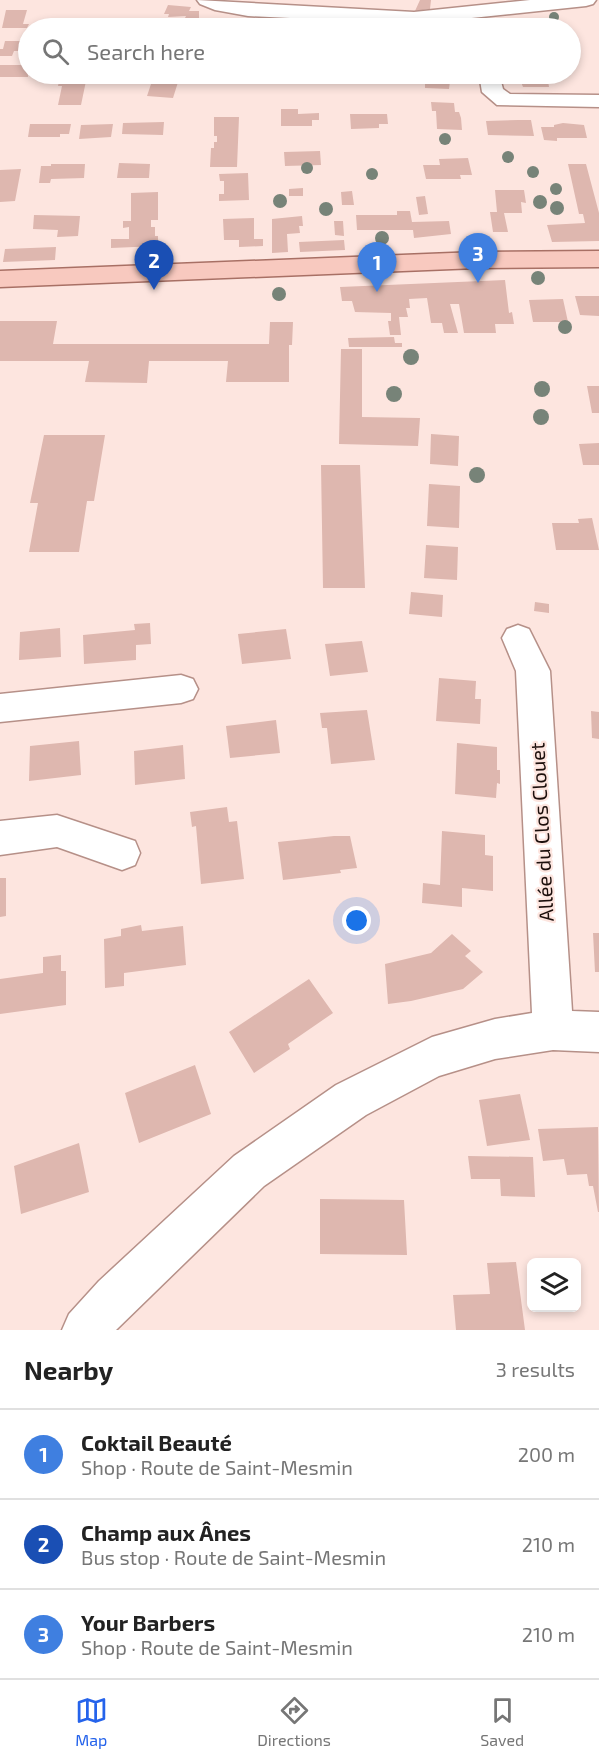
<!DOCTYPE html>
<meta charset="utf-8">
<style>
:root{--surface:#fff;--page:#f6f6f6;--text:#222;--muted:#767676;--line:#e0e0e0;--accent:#2563eb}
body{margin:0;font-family:"Exo 2",sans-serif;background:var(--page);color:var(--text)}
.controls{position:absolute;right:18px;bottom:18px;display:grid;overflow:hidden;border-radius:9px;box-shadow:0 3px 9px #0003}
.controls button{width:54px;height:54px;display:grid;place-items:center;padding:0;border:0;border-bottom:2px solid var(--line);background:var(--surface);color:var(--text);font:30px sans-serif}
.you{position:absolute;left:357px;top:921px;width:21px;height:21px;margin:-15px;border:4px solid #fff;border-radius:50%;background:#1a73e8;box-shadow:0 0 0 9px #1a73e833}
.badge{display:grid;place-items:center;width:39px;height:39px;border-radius:50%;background:var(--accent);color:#fff;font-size:20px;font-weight:700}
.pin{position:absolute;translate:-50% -50px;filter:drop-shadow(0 2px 3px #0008)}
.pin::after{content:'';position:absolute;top:32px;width:21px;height:18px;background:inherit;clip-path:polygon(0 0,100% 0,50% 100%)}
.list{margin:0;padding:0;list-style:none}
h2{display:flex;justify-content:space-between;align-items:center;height:78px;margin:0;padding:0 24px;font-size:26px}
h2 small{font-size:20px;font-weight:400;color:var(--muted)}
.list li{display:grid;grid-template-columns:39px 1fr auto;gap:18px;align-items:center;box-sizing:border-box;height:90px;padding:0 24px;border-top:2px solid var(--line)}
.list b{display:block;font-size:22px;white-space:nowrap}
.list p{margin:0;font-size:20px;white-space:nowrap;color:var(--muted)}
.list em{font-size:20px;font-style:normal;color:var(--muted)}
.icon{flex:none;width:33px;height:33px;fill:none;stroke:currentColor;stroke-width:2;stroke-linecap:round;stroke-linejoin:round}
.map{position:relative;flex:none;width:599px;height:1330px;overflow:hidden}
.search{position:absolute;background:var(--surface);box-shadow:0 3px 9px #0003;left:18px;right:18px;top:18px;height:66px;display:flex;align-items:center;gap:15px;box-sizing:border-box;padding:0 21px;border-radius:33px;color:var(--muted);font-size:22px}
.sheet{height:348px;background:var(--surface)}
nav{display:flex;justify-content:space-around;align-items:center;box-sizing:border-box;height:84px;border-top:2px solid var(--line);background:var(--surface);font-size:16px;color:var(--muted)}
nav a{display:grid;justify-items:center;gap:3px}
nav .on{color:var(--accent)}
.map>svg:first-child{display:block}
.building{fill:#deb7af}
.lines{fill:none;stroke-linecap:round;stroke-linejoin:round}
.minor-casing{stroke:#b69088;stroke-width:3}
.major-casing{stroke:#a87065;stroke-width:3}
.minor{fill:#fff;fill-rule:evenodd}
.major{fill:#f8c9bf;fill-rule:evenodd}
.tree{fill:#778378}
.labels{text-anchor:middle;stroke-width:4.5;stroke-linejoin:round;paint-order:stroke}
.street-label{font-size:20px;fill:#1c0f0c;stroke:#fde5df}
</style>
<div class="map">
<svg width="599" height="1330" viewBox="0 0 599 1330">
<rect width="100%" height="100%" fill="#fde5df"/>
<path class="building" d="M420 0H431L430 9 415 11Z
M168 5 191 7 189 11H199V21L184 20 186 16 168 17 169 14H164Z
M6 10H27L23 24H29L27 28H2Z
M513 22 538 23 539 28H514Z
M5 41H28V51H14L12 56H0V49H3Z
M0 65H28V77H0Z
M428 74H451L449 89 425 88V80H428Z
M518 74H547L549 87H523Z
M153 78 179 79 173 98 147 96Z
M59 81H86L81 105H58L62 86H58Z
M431 102 454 103 455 112H459L461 118 462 130 437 129 436 111H432Z
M281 109H298V114L319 113V120H312V126H281Z
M350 114H387L388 124H379V128L351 129Z
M214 117H239L237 167H210L211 148H214V142H217V136H214Z
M518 120H531L534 136 488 135 486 121Z
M164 122 163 135 122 134 123 123Z
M563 123 584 125 587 138H557V141L544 140 541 127H554V125Z
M30 124H71L69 134H60V137H28Z
M113 124 111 137 79 139 81 125Z
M320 151 321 165 285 166 284 152Z
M468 158 472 175H460L461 179H426L423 165H440L439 159Z
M119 163 150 164 149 178H117Z
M51 164H85L84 178 51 179 50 183H39L41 166H51Z
M568 164H586L599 213V241L552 242 547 225 585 223 583 214H579Z
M21 169 15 201 0 202V170Z
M248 173 249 200 219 201V194H224V181H220L219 174Z
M303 188V196H289V189Z
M495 190H524L526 203 521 202 522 213H504L508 232H493L490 212H497Z
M352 191 354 205H342L341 192Z
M158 192V220H151V227H155V236H158V246L111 248V239H129V227L123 228V221H131V193Z
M425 196 428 214 419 215 416 197Z
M397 211H410L412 222 449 221 451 234 414 238 413 230H357L356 215H397Z
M34 215 80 216 78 236 57 237 58 230 33 229Z
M302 216 303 226H299L300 233 287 234 288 252 272 253V219Z
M254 218V239H263V246L239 247V240H224L223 219Z
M334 221H343L344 236 335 235Z
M344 240 345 250 300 252 299 242Z
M56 247 55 260 3 262 5 249Z
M505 280 509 313 512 312 514 324H495L496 333H464L459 304H450L458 333H444L442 323H431L427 298 409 299 410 308H406L408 317H399L401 335H390L388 321H391V313L355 312 352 301H342L340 287Z
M575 296H599V316L580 315Z
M563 299 568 322H533L529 300Z
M0 321H57L53 344H269L270 322H293L292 345H289V382H226L228 361H149L147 383 85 382 89 361H0Z
M394 337 395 343H402V347H349L348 338Z
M341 349H362V417L420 418 418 446 339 444Z
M587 386H599V413H592Z
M431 434 459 436 458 466 430 464Z
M44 435H105L94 501H87L79 552H29L38 503H30Z
M599 443V465H583L579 444Z
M321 465H360L365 588H323Z
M429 484 460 486 459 528 427 526Z
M592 518 599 550H556L552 523H579L578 519Z
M426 545 458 547 457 580 424 578Z
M411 592 443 595 442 617 409 614Z
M535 602 549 604V613L534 611Z
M150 623 151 644 136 645V660L84 664 83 635 135 630 134 624Z
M60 628 61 657 19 660 20 632Z
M286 629 291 659 242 664 238 634Z
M362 641 368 672 330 676 325 644Z
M439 678 476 681 475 699H481L480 724 436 721Z
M367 710 375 760 331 764 327 728H322L320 713Z
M591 711 599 712V739L592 738Z
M276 720 280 753 230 758 226 726Z
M79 741 81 775 29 781 30 746Z
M457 743 497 747V770H500V784L497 783 496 798 455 794Z
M183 745 185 779 135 785 134 751Z
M227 807 229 822 237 821 244 879 201 884 196 826 192 827 190 812Z
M442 831 485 835V855L493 856V891L462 888V907L422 903 423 883 440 885Z
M334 836H350L357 868 340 870 341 873 283 880 278 842Z
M0 878H6V916L0 917Z
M141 925 142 931 183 926 186 965 124 973V986L105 988 104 939 121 936V929Z
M593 933H599V972H595Z
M452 934 471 951 465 956 483 972 463 989 411 1001 388 1004 385 964 431 953Z
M61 955V971H66V1005L0 1014V979L43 973V957Z
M309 979 333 1013 288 1044 290 1049 254 1073 229 1032Z
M195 1065 211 1114 139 1143 125 1093Z
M520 1094 530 1140 487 1146 479 1100Z
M598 1127 599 1212H598L593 1186H589L587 1174 567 1175 564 1159 543 1161 538 1129Z
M79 1143 89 1192 21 1214 14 1166Z
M468 1156 533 1157 535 1197 501 1196 500 1179H471Z
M320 1199 404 1200 407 1255 320 1254Z
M516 1262 525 1330H456L453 1295 490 1294 487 1263Z"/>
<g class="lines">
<defs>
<path id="minor" d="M197 0 414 12 530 0H596L593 4 586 6 414 24 248 16 215 10 200 4Z
M479 74H499L503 89 510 94 599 95V107L497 105 482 92Z
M518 625 529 629 550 671 572 1011 599 1012V1052L553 1050 495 1059 439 1076 366 1115 264 1186 116 1330H62L69 1314 99 1281 234 1156 336 1085 432 1037 495 1019 532 1013 516 671 502 638 507 629Z
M181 675 193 679 198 689 193 699 181 703 0 722V694Z
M57 815 135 841 140 853 135 865 122 870 57 847 0 855V821Z"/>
<path id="major" d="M599 251V267L477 268 0 287V271L477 252Z"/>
</defs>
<use href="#minor" class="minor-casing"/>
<use href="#major" class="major-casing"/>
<use href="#minor" class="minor"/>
<use href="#major" class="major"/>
</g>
<g class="tree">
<circle cx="554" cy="17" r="5"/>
<circle cx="445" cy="139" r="6"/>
<circle cx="508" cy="157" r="6"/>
<circle cx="307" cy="168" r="6"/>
<circle cx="533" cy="172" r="6"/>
<circle cx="372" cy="174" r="6"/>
<circle cx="556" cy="189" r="6"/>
<circle cx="280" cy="201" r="7"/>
<circle cx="540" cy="202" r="7"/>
<circle cx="557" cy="208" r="7"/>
<circle cx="326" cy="209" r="7"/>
<circle cx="382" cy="238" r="7"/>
<circle cx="538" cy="278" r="7"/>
<circle cx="279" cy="294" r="7"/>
<circle cx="565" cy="327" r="7"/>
<circle cx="411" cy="357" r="8"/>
<circle cx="542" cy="389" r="8"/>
<circle cx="394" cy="394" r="8"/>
<circle cx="541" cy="417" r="8"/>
<circle cx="477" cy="475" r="8"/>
</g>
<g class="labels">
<g class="street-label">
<text transform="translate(542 832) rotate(-93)" y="7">Allée du Clos Clouet</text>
</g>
</g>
</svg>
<div class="controls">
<button><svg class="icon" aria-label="layers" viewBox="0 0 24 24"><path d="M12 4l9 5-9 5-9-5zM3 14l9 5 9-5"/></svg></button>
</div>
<div class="you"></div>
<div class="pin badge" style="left:377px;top:292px;background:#3f7fe0">1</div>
<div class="pin badge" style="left:154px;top:290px;background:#1a4fb4">2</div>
<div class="pin badge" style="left:478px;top:283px;background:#3f7fe0">3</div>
<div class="search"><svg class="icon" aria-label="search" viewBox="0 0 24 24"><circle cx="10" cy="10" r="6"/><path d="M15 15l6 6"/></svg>Search here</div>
</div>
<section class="sheet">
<h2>Nearby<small>3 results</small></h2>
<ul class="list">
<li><span class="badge" style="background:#3f7fe0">1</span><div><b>Coktail Beauté</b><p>Shop · Route de Saint-Mesmin</p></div><em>200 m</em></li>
<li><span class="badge" style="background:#1a4fb4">2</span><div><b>Champ aux Ânes</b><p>Bus stop · Route de Saint-Mesmin</p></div><em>210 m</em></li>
<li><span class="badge" style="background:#3f7fe0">3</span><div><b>Your Barbers</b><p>Shop · Route de Saint-Mesmin</p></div><em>210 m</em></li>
</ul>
</section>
<nav>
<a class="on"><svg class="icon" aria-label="map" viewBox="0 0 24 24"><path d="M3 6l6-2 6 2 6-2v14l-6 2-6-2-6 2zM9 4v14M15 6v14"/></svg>Map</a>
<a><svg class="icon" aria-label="directions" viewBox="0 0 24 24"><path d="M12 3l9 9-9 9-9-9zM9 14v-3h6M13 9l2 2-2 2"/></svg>Directions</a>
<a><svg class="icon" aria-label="saved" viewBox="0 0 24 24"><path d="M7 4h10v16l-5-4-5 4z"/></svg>Saved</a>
</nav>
